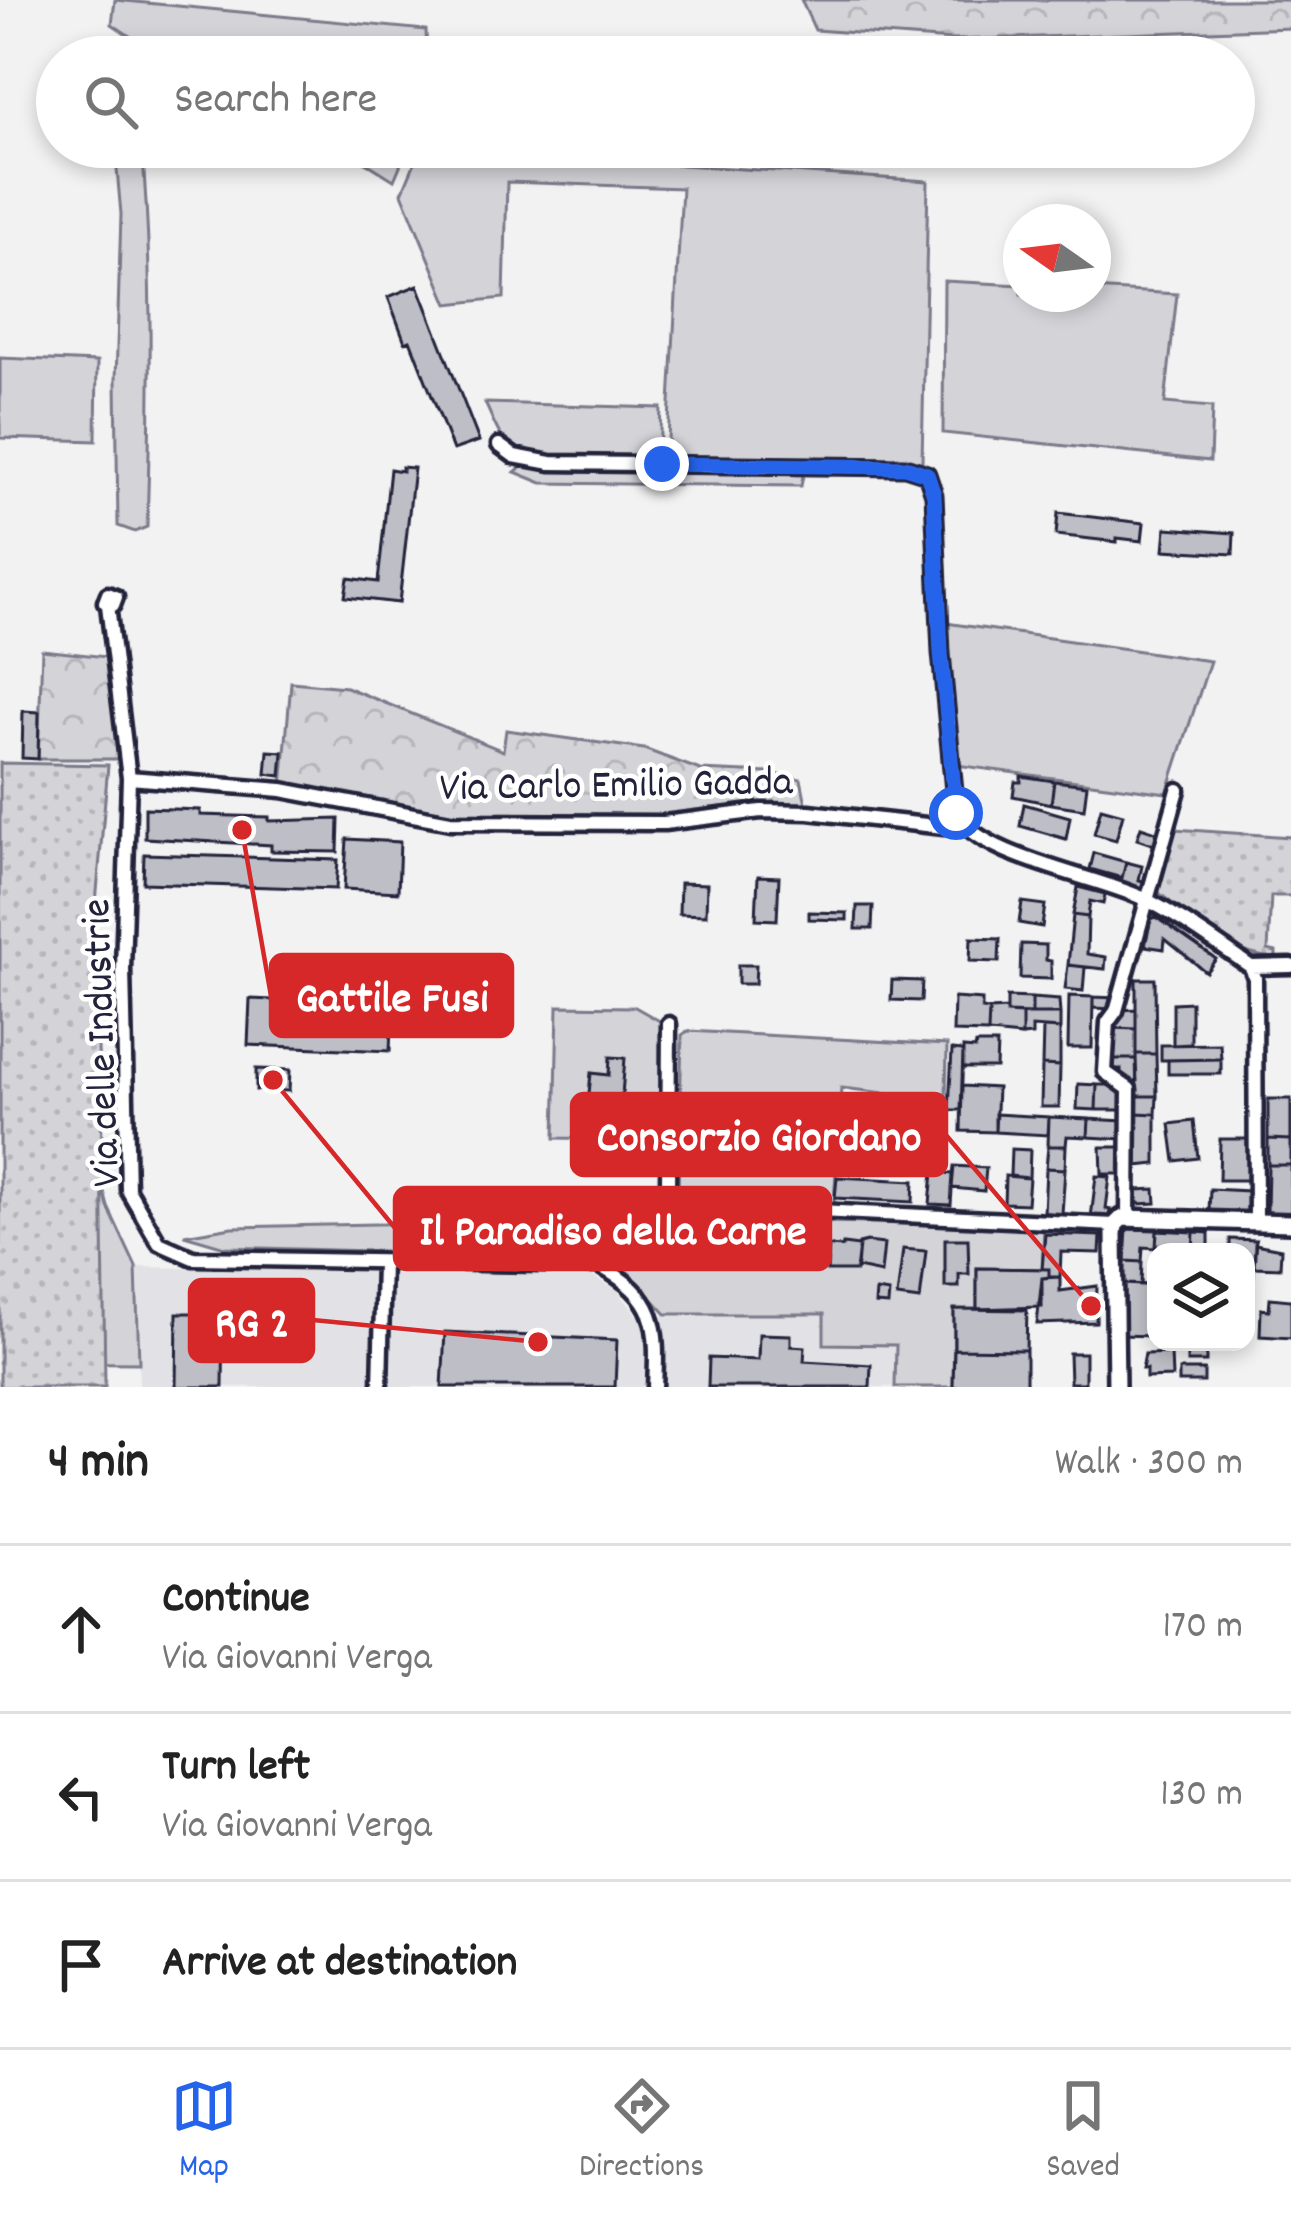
<!DOCTYPE html>
<meta charset="utf-8">
<style>
:root{--surface:#fff;--page:#f2f2f2;--text:#222;--muted:#767676;--line:#e0e0e0;--accent:#2563eb}
body{margin:0;font-family:Dekko,sans-serif;background:var(--page);color:var(--text)}
.controls{position:absolute;right:36px;bottom:36px;display:grid;overflow:hidden;border-radius:24px;box-shadow:0 6px 18px #0003}
.controls button{width:108px;height:108px;display:grid;place-items:center;padding:0;border:0;border-bottom:3px solid var(--line);background:var(--surface);color:var(--text);font:60px sans-serif}
.compass{position:absolute;left:1003px;top:204px;width:108px;height:108px;border-radius:50%;background:var(--surface);box-shadow:0 6px 18px #0003;rotate:284deg}
.stop{position:absolute;width:36px;height:36px;margin:-27px;border:9px solid #2563eb;border-radius:50%;background:#fff}
.stop.end{background:#2563eb;border-color:#fff;box-shadow:0 3px 12px #0008}
.list{margin:0;padding:0;list-style:none}
h2{display:flex;justify-content:space-between;align-items:center;height:156px;margin:0;padding:0 48px;font-size:51px}
h2 small{font-size:39px;font-weight:400;color:var(--muted)}
.list li{display:grid;grid-template-columns:78px 1fr auto;gap:36px;align-items:center;box-sizing:border-box;height:168px;padding:0 48px;border-top:3px solid var(--line)}
.list b{display:block;font-size:45px;white-space:nowrap}
.list p{margin:0;font-size:39px;white-space:nowrap;color:var(--muted)}
.list em{font-size:39px;font-style:normal;color:var(--muted)}
.icon{flex:none;width:66px;height:66px;fill:none;stroke:currentColor;stroke-width:2;stroke-linecap:round;stroke-linejoin:round}
.map{position:relative;flex:none;width:1291px;height:1387px;overflow:hidden}
.search{position:absolute;background:var(--surface);box-shadow:0 6px 18px #0003;left:36px;right:36px;top:36px;height:132px;display:flex;align-items:center;gap:30px;box-sizing:border-box;padding:0 42px;border-radius:66px;color:var(--muted);font-size:45px}
.sheet{height:660px;background:var(--surface)}
nav{display:flex;justify-content:space-around;align-items:center;box-sizing:border-box;height:168px;border-top:3px solid var(--line);background:var(--surface);font-size:33px;color:var(--muted)}
nav a{display:grid;justify-items:center;gap:6px}
nav .on{color:var(--accent)}
.map>svg:first-child{display:block}
.built{fill:#e2e2e6}
.green{fill:#d3d3d8;stroke:#7a7a8a;stroke-width:3}
.forest{fill:url(#forest-crowns);stroke:#7a7a8a;stroke-width:3}
.park{fill:url(#park-dots);stroke:#7a7a8a;stroke-width:3}
.building{fill:#bebec6;stroke:#22223b;stroke-width:3}
.lines{fill:none;stroke-linecap:round;stroke-linejoin:round}
.minor-casing{stroke:#22223b;stroke-width:21}
.tertiary-casing{stroke:#22223b;stroke-width:24}
.minor{stroke:#fff;stroke-width:12}
.tertiary{stroke:#fff;stroke-width:15}
.route{stroke:#2563eb;stroke-width:15}
.labels{text-anchor:middle;stroke-width:9;stroke-linejoin:round;paint-order:stroke}
.street-label{font-size:42px;fill:#22223b;stroke:#fff}
.leader{fill:none;stroke:#d62828;stroke-width:4.5}
.callout-dot{fill:#d62828;stroke:#fff;stroke-width:4.5}
.callout{fill:#d62828;stroke:#d62828;stroke-width:4.5}
.callout-label{font-size:45px;text-anchor:middle;font-weight:bold;fill:#fff}
</style>
<div class="map">
<svg width="1291" height="1387" viewBox="0 0 1291 1387">
<defs>
<pattern id="forest-crowns" width="20" height="18" patternUnits="userSpaceOnUse" patternTransform="scale(3)"><rect width="20" height="18" fill="#d3d3d8"/><path d="M2 6a3 3 0 1 1 6 0M12 15a3 3 0 1 1 6 0" fill="none" stroke="#b5b5ba"/></pattern>
<pattern id="park-dots" width="8" height="8" patternUnits="userSpaceOnUse" patternTransform="scale(3)"><rect width="8" height="8" fill="#d3d3d8"/><path d="M2 2h.1M6 6h.1" fill="none" stroke="#b5b5ba" stroke-width="1.8" stroke-linecap="round"/></pattern>
</defs>
<rect width="100%" height="100%" fill="#f2f2f3"/>
<filter id="ink" filterUnits="userSpaceOnUse"><feTurbulence type="fractalNoise" baseFrequency=".00833" numOctaves="2"/><feDisplacementMap in="SourceGraphic" scale="24" xChannelSelector="R" yChannelSelector="G"/><feConvolveMatrix kernelMatrix="1 2 1 2 8 2 1 2 1" color-interpolation-filters="sRGB"/></filter>
<g filter="url(#ink)">
<path class="built" d="M136 1267 592 1276 617 1290 638 1316 825 1314V1344L897 1345 895 1387H139Z"/>
<path class="green" d="M115 0 426 30 427 57H161L112 24Z
M115 147H142C153 273 151 400 147 527L135 532 118 526 116 380 121 214Z
M341 147H408L394 180Z
M421 148 928 181 922 462 667 457 682 188 507 182 504 298 448 304 402 193Z
M944 281 1021 285V294H1093V289L1177 294 1165 403 1212 407 1210 461 943 433Z
M0 358 97 362 96 441 0 438Z
M485 403 661 408 659 455C626 455 532 465 508 444 497 434 492 417 485 403Z
M521 467 804 471 801 486 542 483 515 472Z
M946 623 1210 661 1167 793 956 765Z
M558 1006 635 1007 672 1028 667 1140 555 1138Z
M688 1031 947 1045 946 1100 841 1088 834 1203 688 1207 678 1192 682 1035Z
M102 1184 108 1207 136 1267 139 1363 0 1362Z
M666 1218 689 1223 824 1222 1044 1227 1042 1269 977 1268V1309L954 1310 953 1387H895L896 1345 824 1344V1314H666L628 1272 597 1257 225 1247 184 1235 232 1227Z"/>
<path class="forest" d="M801 0H1291V28L952 40 815 30Z
M42 650 107 657 118 759H38Z
M291 682 346 687 503 751 506 730 644 749 700 770 769 773 801 779 806 804 761 805 665 817H446L282 787Z"/>
<path class="park" d="M0 763 108 765 93 938 102 1137 105 1387H0Z
M1174 829 1291 837V896H1271L1268 950 1276 952V958C1228 956 1192 918 1155 890Z"/>
<path class="building" d="M418 285 479 441 453 450 410 340 405 342 388 297Z
M402 467 414 468 399 603 345 597 348 578 378 582 390 469 402 471Z
M1058 513 1144 523 1142 541 1117 538V542L1056 535Z
M1166 528 1234 533 1233 554 1164 550Z
M23 711 39 712 38 759 22 758Z
M268 751 283 752 281 776 266 774Z
M1021 776 1054 781 1051 804 1013 796 1015 782H1021Z
M1054 781 1087 785 1084 809 1051 804Z
M1024 804 1070 817 1066 839 1020 826Z
M145 808 200 810V815L269 817V821L339 819 338 852 271 851V845L145 838Z
M1101 808 1123 814 1116 840 1094 834Z
M1141 827 1159 833 1155 845 1137 839Z
M347 839 400 842 398 892 344 889Z
M1094 853 1126 862 1122 878 1090 869Z
M144 854 338 860 336 889 143 883Z
M1126 862 1142 866 1139 880 1143 881 1142 888 1116 881 1117 877 1122 878Z
M758 876 779 877 777 920 756 919Z
M680 883 707 884 706 915 679 914Z
M1078 887 1105 894 1103 904 1090 901 1088 917 1073 915Z
M1022 902 1045 905 1042 927 1019 923Z
M857 906H873L872 929H856Z
M809 912 847 913V920L809 919Z
M1073 915 1088 917 1087 954 1106 957 1105 969 1068 965Z
M1156 917 1216 959 1206 972 1165 939 1164 949 1145 946 1151 919Z
M971 938 1000 939 999 962 970 961Z
M1021 944 1046 945V960L1051 961V979L1020 978Z
M738 965H756L755 984H738Z
M1068 965 1085 967 1083 991 1065 989Z
M1136 979H1155L1156 1054H1136Z
M892 980 922 981 921 1001 891 1000Z
M1069 996 1093 997 1092 1048H1068Z
M1007 997 1032 998V1014L1007 1013Z
M1093 997 1116 998 1115 1009 1093 1008Z
M954 998 982 1000V1009L989 1010 988 1033 953 1032Z
M1032 998 1059 1000 1060 1014H1032Z
M250 999 392 1005 390 1051 248 1045Z
M1191 1002V1044L1173 1045V1003Z
M1007 1009V1013L1022 1014V1036L988 1033 989 1010Z
M1136 1009V1029L1116 1028 1121 1010Z
M1022 1014H1060V1029L1032 1027V1035L1022 1036Z
M1043 1028 1060 1029V1066L1042 1065Z
M1112 1028 1136 1029V1059H1113Z
M976 1044H997L996 1068H963V1048L975 1049Z
M1220 1044 1221 1059 1161 1060V1045Z
M952 1050 963 1051 961 1110H949Z
M1136 1054H1156L1157 1096H1137Z
M610 1057 625 1058 621 1107 588 1104 591 1073 609 1075Z
M1113 1059H1136L1137 1081H1121V1069H1113Z
M1221 1059V1074H1168V1060Z
M1042 1065 1060 1066 1059 1107H1041Z
M256 1069 290 1070 289 1091 256 1090Z
M1078 1084 1097 1085 1096 1110 1077 1109Z
M1097 1085H1123V1110H1096Z
M962 1086 997 1088 995 1132 961 1131Z
M1137 1096H1157L1156 1114 1137 1113Z
M1268 1099H1291V1140L1268 1139Z
M1137 1113 1156 1114V1164L1137 1166Z
M995 1114 1049 1117 1048 1135 995 1132Z
M1049 1117 1089 1119 1088 1137 1067 1136 1066 1146H1048Z
M1089 1119 1124 1121 1123 1139 1088 1137Z
M1194 1121 1198 1158 1175 1161 1170 1124Z
M1220 1139H1248V1180H1219Z
M1268 1139 1291 1140V1165H1268Z
M1048 1146H1066L1065 1169 1046 1168Z
M1101 1147H1124V1174H1102Z
M1011 1149 1030 1150 1029 1178 1010 1176Z
M1268 1165H1291V1213H1267Z
M954 1166 986 1168 984 1191 952 1188Z
M1046 1168 1065 1169 1062 1214 1044 1213Z
M933 1172 953 1174 951 1205 930 1204Z
M1005 1176 1029 1178 1027 1204 1004 1203Z
M1096 1176 1110 1177 1106 1209 1111 1210 1109 1220 1091 1218Z
M837 1177 914 1181 913 1202 835 1198Z
M1155 1189 1156 1203 1138 1204 1137 1190Z
M1210 1189 1248 1191 1247 1212 1209 1211Z
M1127 1229 1157 1230 1156 1248 1143 1247 1142 1262 1125 1261Z
M1157 1230 1194 1232 1193 1252 1156 1248Z
M1194 1232 1209 1233V1252H1193Z
M1045 1234 1101 1236 1100 1253 1061 1252 1060 1277H1049V1269H1042Z
M945 1239H968L969 1274H959V1287H945Z
M1230 1239 1256 1240 1254 1267H1246V1252H1230Z
M867 1242 884 1244 881 1273 857 1268 859 1244Z
M843 1244 859 1246 856 1271H827L829 1246 842 1247Z
M1255 1244 1281 1249 1280 1268 1254 1267Z
M903 1249 926 1251 920 1300 897 1297Z
M1125 1261 1142 1262 1141 1285 1124 1284Z
M1246 1267H1254L1253 1294H1246Z
M977 1268 1049 1269V1277L1042 1278V1307L977 1309Z
M1060 1277V1291L1097 1286 1096 1322 1037 1324 1042 1278Z
M1124 1284 1152 1285 1150 1336 1122 1335Z
M876 1291 889 1293 888 1305 875 1304Z
M1270 1298 1291 1300V1338L1260 1336 1261 1309 1269 1310Z
M954 1309 1027 1310 1026 1350 954 1349Z
M177 1313H224L223 1387H176Z
M445 1332 617 1340 615 1387H442Z
M759 1334 791 1335V1346L805 1347 804 1361 871 1365 870 1387H708L709 1358 758 1360Z
M1187 1348 1206 1349V1362H1187Z
M954 1349 1026 1350V1387H953Z
M1069 1353H1085V1383H1070Z
M1171 1353 1172 1377 1146 1378V1369H1142L1145 1354Z
M1179 1370H1204V1382H1179Z"/>
<g class="lines">
<defs>
<path id="minor" d="M499 445 514 456 551 463 905 467 927 474 934 495 941 653 956 813C979 858 1103 877 1149 901 1185 920 1218 944 1251 967L1255 978 1256 1222
M108 605 129 778 123 969 128 1190 159 1243 193 1258 598 1265C658 1297 658 1325 655 1387
M111 605 105 602 108 594 116 597 113 605
M129 778 282 790 450 822 664 823 761 811 809 812 944 827 961 822
M1251 967 1291 966
M669 1024 668 1190 670 1209 675 1215 818 1211 1115 1225
M1128 1216 1129 1089 1105 1072 1108 1022 1116 1011 1178 790
M380 1387 383 1262"/>
<path id="tertiary" d="M1116 1387 1114 1234 1115 1225 1122 1218 1291 1223"/>
</defs>
<use href="#minor" class="minor-casing"/>
<use href="#tertiary" class="tertiary-casing"/>
<use href="#minor" class="minor"/>
<use href="#tertiary" class="tertiary"/>
</g>
</g>
<g class="lines" filter="url(#ink)">
<path class="route" d="M662 464 905 467 927 474 934 495 941 653 956 813"/>
</g>
<g class="labels">
<g class="street-label">
<text transform="translate(616 781) rotate(-1)" y="15">Via Carlo Emilio Gadda</text>
<text transform="translate(98 1043) rotate(-92)" y="15">Via delle Industrie</text>
</g>
</g>
<path class="leader" d="M242 830L271 996M1091 1306L946 1135M273 1080L395 1228M538 1342L313 1320"/>
<g class="callout-dot">
<circle cx="242" cy="830" r="12"/>
<circle cx="1091" cy="1306" r="12"/>
<circle cx="273" cy="1080" r="12"/>
<circle cx="538" cy="1342" r="12"/>
</g>
<g class="callout">
<rect x="271" y="955" width="241" height="81" rx="12"/>
<rect x="572" y="1094" width="374" height="81" rx="12"/>
<rect x="395" y="1188" width="435" height="81" rx="12"/>
<rect x="190" y="1280" width="123" height="81" rx="12"/>
</g>
<g class="callout-label">
<text x="392" y="1011">Gattile Fusi</text>
<text x="759" y="1150">Consorzio Giordano</text>
<text x="613" y="1244">Il Paradiso della Carne</text>
<text x="252" y="1336">RG 2</text>
</g>
</svg>
<div class="controls">
<button><svg class="icon" aria-label="layers" viewBox="0 0 24 24"><path d="M12 4l9 5-9 5-9-5zM3 14l9 5 9-5"/></svg></button>
</div>
<svg class="compass" viewBox="-18 -18 36 36"><path d="M0-13l5 13h-10z" fill="#e53935"/><path d="M0 13l5-13h-10z" fill="#767676"/></svg>
<div class="stop" style="left:956px;top:813px"></div>
<div class="stop end" style="left:662px;top:464px"></div>
<div class="search"><svg class="icon" aria-label="search" viewBox="0 0 24 24"><circle cx="10" cy="10" r="6"/><path d="M15 15l6 6"/></svg>Search here</div>
</div>
<section class="sheet">
<h2>4 min<small>Walk · 300 m</small></h2>
<ul class="list">
<li><svg class="icon" aria-label="ahead" viewBox="0 0 24 24"><path d="M12 20V5M6 11l6-6 6 6"/></svg><div><b>Continue</b><p>Via Giovanni Verga</p></div><em>170 m</em></li>
<li><svg class="icon" aria-label="left" viewBox="0 0 24 24"><path d="M17 20v-9H6M10 6l-5 5 5 5"/></svg><div><b>Turn left</b><p>Via Giovanni Verga</p></div><em>130 m</em></li>
<li><svg class="icon" aria-label="arrive" viewBox="0 0 24 24"><path d="M6 21V4h12l-3 4 3 4H6"/></svg><div><b>Arrive at destination</b></div></li>
</ul>
</section>
<nav>
<a class="on"><svg class="icon" aria-label="map" viewBox="0 0 24 24"><path d="M3 6l6-2 6 2 6-2v14l-6 2-6-2-6 2zM9 4v14M15 6v14"/></svg>Map</a>
<a><svg class="icon" aria-label="directions" viewBox="0 0 24 24"><path d="M12 3l9 9-9 9-9-9zM9 14v-3h6M13 9l2 2-2 2"/></svg>Directions</a>
<a><svg class="icon" aria-label="saved" viewBox="0 0 24 24"><path d="M7 4h10v16l-5-4-5 4z"/></svg>Saved</a>
</nav>
